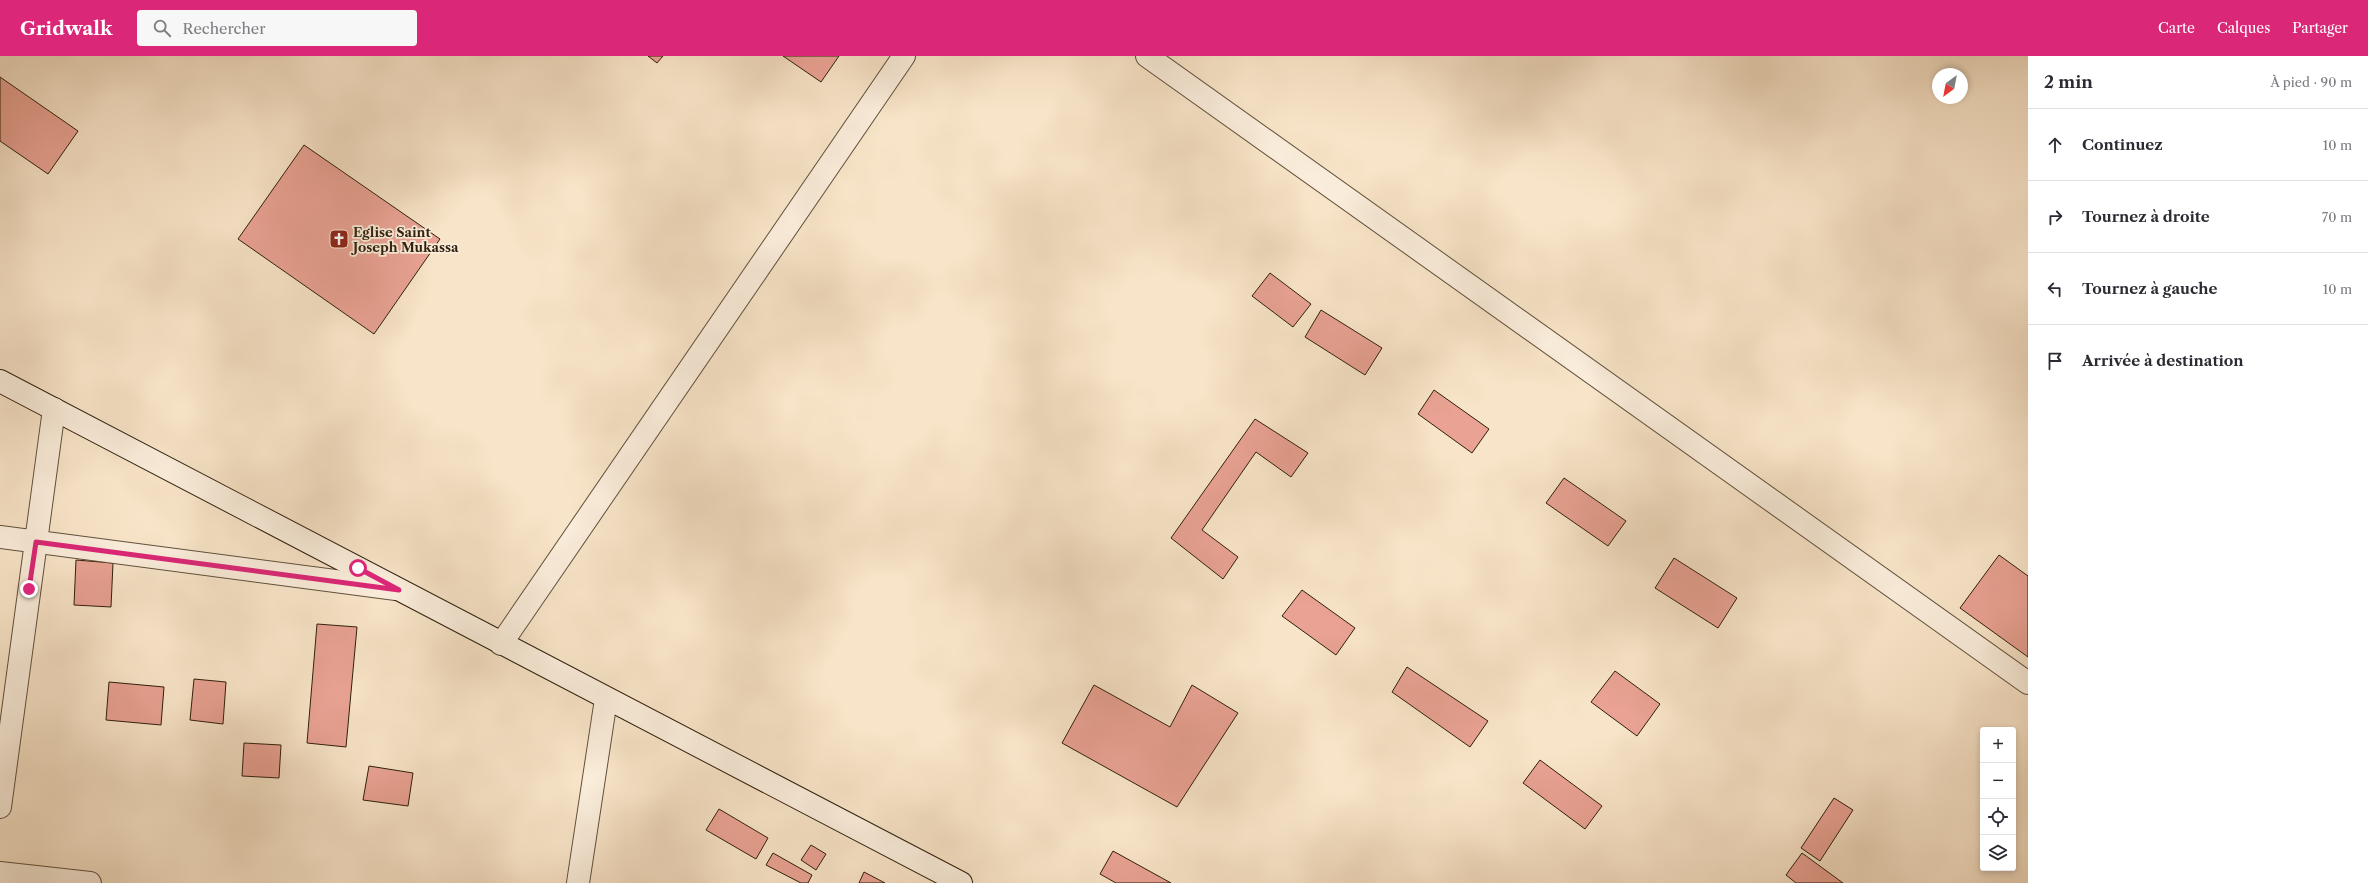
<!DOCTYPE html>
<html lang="fr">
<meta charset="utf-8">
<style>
:root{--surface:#fff;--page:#f7f7f7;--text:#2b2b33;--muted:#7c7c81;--line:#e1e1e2;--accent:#db2777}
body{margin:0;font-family:"Libre Caslon Text",serif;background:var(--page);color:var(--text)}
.controls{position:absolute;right:12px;bottom:12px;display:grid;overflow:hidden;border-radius:4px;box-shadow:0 2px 6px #0003}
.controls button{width:36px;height:36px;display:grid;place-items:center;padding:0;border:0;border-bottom:1px solid var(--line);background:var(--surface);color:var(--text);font:20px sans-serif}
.compass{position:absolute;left:1932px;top:12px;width:36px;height:36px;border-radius:50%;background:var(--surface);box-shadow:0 2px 6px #0003;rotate:212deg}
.stop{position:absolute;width:12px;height:12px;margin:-9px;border:3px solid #db2777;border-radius:50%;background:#fff}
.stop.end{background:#db2777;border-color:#fff;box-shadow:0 1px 4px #0008}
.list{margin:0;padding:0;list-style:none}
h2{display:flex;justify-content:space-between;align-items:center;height:52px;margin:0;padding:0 16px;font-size:17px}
h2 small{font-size:13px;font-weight:400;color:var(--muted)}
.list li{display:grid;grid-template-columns:26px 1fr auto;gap:12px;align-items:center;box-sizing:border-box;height:72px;padding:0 16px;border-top:1px solid var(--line)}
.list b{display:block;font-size:15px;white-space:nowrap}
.list em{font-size:13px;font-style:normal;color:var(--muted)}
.icon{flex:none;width:22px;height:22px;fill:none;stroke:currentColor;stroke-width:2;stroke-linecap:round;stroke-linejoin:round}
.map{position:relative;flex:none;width:2028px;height:827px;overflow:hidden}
header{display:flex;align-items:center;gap:24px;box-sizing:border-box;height:56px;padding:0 20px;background:var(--accent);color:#fff}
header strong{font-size:19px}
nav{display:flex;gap:22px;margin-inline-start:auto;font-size:14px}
.search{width:280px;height:36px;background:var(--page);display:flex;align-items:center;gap:10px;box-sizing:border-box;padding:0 14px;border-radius:4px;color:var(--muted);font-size:15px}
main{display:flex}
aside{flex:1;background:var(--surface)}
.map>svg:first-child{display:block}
.building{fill:#e9a293;stroke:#2f1f0c}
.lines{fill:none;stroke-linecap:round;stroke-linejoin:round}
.street-casing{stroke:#61503b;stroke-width:24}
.secondary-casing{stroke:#2f1f0c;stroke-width:24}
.street{stroke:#faeddb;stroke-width:22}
.secondary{stroke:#faeddb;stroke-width:22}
.route{stroke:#db2777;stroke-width:5}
.labels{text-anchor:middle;stroke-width:3.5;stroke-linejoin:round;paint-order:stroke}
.poi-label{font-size:13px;font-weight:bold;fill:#2f1f0c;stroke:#faeddb;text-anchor:start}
</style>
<header>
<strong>Gridwalk</strong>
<div class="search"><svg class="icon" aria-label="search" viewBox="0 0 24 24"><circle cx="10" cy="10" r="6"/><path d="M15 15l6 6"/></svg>Rechercher</div>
<nav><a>Carte</a><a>Calques</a><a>Partager</a></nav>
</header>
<main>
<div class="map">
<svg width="2028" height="827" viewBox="0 0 2028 827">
<rect width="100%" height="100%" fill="#f8e4c8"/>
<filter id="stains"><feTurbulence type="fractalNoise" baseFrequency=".005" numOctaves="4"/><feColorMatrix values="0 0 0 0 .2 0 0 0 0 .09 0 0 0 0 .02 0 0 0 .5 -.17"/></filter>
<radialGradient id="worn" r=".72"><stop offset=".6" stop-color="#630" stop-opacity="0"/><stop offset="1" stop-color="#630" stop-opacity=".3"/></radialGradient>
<path class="building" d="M648 0H663L657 7Z
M783 0H839L821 26Z
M0 21 78 75 48 118 0 85Z
M304 89 440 183 374 278 238 183Z
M1270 217 1311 248 1293 271 1252 240Z
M1321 254 1382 292 1365 319 1305 281Z
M1434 334 1489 373 1472 397 1418 358Z
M1255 363 1308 397 1291 421 1256 396 1202 474 1238 501 1223 523 1171 482Z
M1564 422 1626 465 1608 490 1546 447Z
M1999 499 2028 520V601L1960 552Z
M1674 502 1737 542 1718 572 1655 532Z
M76 504 113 507 111 551 74 549Z
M1302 534 1355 572 1336 599 1282 560Z
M317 568 357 571 346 691 307 687Z
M1407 611 1488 665 1470 691 1392 636Z
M1615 615 1660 648 1637 680 1591 646Z
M194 623 226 626 223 668 190 664Z
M109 626 164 631 161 669 106 664Z
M1094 629 1170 671 1192 629 1238 657 1177 751 1062 687Z
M244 687 281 689 279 722 242 720Z
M1540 704 1602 750 1585 773 1523 727Z
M369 710 413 717 408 750 363 744Z
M1834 742 1853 754 1820 805 1801 792Z
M719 753 768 782 756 803 706 774Z
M811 789 826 798 816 814 801 804Z
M1113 795 1171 827H1116L1100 818Z
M773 797 812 819 808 827H801L766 809Z
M1802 797 1843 827H1796L1786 819Z
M864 816 885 827H859Z"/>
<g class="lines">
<defs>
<path id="street" d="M1147 0 2028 627
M0 481 396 533
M501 588 904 0
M0 751 54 353
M0 817 90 827
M578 827 606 643"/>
<path id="secondary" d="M0 325 961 827"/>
</defs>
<use href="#street" class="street-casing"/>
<use href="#secondary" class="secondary-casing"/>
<use href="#street" class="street"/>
<use href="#secondary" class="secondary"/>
</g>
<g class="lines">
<path class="route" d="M29 533 36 486 399 534 358 512"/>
</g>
<defs>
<symbol id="church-square" viewBox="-11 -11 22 22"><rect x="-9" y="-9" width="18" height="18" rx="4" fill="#8f2418" stroke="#faeddb"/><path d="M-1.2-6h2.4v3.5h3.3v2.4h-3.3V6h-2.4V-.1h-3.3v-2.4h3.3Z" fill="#fff"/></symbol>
</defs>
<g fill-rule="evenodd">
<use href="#church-square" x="328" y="172" width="22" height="22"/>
</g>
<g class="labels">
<g class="poi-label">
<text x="353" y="181">Eglise Saint<tspan x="353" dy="15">Joseph Mukassa</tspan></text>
</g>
</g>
<rect width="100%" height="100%" filter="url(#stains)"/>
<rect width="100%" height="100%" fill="url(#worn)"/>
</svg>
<div class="controls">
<button>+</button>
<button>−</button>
<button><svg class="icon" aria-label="locate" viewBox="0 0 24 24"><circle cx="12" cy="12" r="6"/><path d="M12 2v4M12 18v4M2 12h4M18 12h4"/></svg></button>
<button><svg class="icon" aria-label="layers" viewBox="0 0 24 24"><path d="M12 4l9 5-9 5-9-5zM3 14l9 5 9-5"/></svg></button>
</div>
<svg class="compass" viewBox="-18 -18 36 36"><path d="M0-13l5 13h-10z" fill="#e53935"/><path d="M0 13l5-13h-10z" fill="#7c7c81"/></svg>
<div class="stop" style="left:358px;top:512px"></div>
<div class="stop end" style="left:29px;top:533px"></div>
</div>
<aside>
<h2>2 min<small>À pied · 90 m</small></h2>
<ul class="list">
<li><svg class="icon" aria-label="ahead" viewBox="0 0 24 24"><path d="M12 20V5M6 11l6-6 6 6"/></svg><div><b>Continuez</b></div><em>10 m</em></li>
<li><svg class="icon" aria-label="right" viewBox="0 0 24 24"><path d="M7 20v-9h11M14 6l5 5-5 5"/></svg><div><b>Tournez à droite</b></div><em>70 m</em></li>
<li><svg class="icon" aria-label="left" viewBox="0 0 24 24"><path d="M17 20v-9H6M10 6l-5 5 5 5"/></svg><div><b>Tournez à gauche</b></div><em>10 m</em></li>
<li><svg class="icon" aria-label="arrive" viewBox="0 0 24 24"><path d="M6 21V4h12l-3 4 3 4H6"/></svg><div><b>Arrivée à destination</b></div></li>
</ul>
</aside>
</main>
